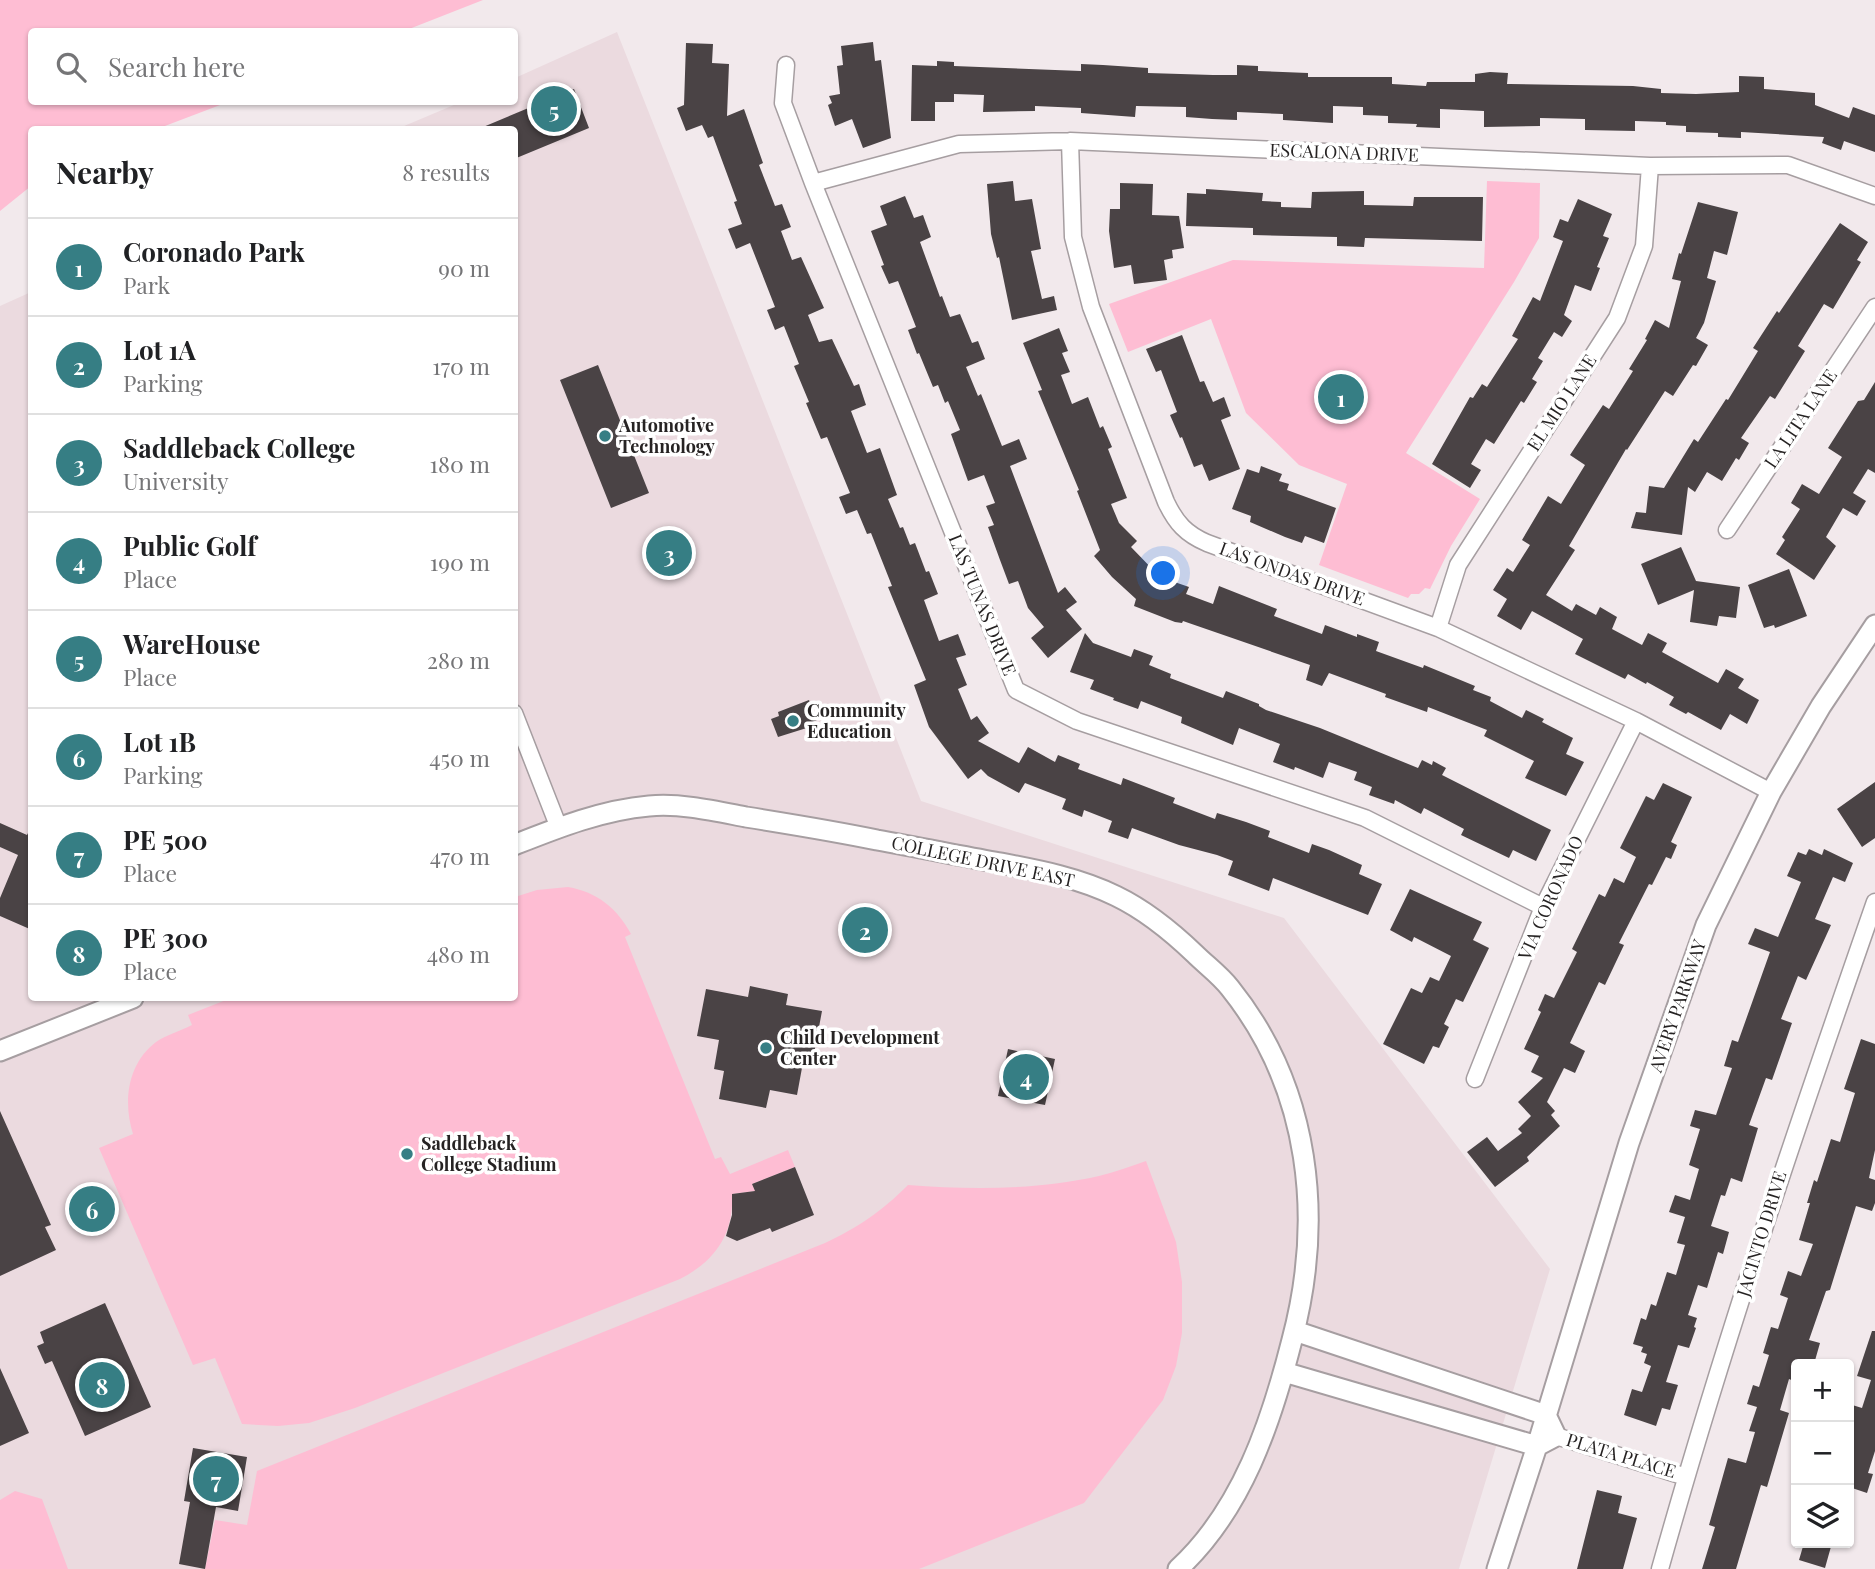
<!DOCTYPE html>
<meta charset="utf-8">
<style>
:root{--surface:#fff;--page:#f6f6f6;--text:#202124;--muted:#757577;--line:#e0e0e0;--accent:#367e84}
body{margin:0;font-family:"Playfair Display",serif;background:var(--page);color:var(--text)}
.controls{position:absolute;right:21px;bottom:21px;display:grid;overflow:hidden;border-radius:7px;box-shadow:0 2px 5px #0004}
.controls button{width:63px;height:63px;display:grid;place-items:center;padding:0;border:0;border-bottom:2px solid var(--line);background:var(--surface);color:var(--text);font:35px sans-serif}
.you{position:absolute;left:1164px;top:574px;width:24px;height:24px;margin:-18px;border:5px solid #fff;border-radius:50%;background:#1a73e8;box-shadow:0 0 0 10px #1a73e833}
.badge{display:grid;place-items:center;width:46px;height:46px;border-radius:50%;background:var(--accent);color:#fff;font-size:23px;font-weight:700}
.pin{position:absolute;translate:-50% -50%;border:4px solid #fff;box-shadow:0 2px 7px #0006}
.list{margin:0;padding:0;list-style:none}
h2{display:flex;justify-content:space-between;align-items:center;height:91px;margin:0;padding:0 28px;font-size:30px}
h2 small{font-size:23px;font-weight:400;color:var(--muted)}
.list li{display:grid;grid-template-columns:46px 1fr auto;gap:21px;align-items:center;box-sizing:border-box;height:98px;padding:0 28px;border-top:2px solid var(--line)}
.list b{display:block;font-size:26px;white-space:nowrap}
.list p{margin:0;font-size:23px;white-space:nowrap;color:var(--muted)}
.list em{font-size:23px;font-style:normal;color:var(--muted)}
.icon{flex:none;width:38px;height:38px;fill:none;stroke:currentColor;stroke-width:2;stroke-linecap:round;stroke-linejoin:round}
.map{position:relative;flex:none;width:1875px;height:1569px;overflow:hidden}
.search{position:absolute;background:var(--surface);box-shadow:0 2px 5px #0004;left:28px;top:28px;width:490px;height:77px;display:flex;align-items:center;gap:18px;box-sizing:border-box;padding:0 24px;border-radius:7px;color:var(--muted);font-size:26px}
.panel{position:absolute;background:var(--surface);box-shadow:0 2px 5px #0004;left:28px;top:126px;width:490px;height:875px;border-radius:7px}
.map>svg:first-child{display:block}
.built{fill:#ebdadf}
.green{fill:#febdd3}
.building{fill:#4a4345}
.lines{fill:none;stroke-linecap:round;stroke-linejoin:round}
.minor-casing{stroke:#a69ea1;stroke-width:19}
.tertiary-casing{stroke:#a69ea1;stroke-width:23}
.minor{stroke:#fff;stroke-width:16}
.tertiary{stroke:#fff;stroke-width:19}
.poi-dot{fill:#367e84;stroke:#fff;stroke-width:2.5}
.labels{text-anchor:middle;stroke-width:7;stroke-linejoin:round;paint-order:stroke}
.street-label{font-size:18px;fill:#262323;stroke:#fff}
.poi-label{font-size:18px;font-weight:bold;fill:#262323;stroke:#fff;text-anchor:start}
</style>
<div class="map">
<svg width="1875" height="1569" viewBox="0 0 1875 1569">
<rect width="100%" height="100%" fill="#f2e9ec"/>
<path class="built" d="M617 32 921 801 1284 918 1550 1269 1459 1569H0V306L31 292 32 998H514V130L397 129 461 102H514L515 78Z"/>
<path class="green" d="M0 0H483L404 31 32 32V102H228L157 129 32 130 31 186 0 211Z
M1487 181 1540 183 1539 238 1514 282 1406 453 1480 499 1451 546 1430 589 1425 588 1419 594H1411L1408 598 1319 565 1347 484 1299 465 1246 413 1211 319 1128 352 1109 304 1233 260 1484 268Z
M568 887C597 892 617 908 631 934L625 937 715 1159 721 1157 730 1174 788 1150 795 1167 752 1184 755 1191 732 1194C734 1234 715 1261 680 1279L355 1408 309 1423 278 1426 242 1424 215 1358 193 1365 99 1148 133 1134C123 1102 127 1064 156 1042 166 1035 180 1031 192 1025L188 1015 231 998H514L515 897 537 890Z
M1146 1161 1176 1242 1182 1282V1333L1176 1366 1163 1400 1084 1503 919 1569H205L215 1520 247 1525 257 1471 825 1243C859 1227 882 1211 908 1185 971 1190 1037 1190 1099 1176 1115 1172 1131 1166 1146 1161Z
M15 1491 42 1499 68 1569H0V1500Z"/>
<path class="building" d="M873 42 875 61 881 60 891 138 863 148 852 119 835 126 828 105 832 103 829 96 840 94 837 66 843 65 841 46Z
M686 43 713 44 712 63 729 64 727 116 744 109 763 163 759 165 775 206 782 204 791 227 781 231 792 260 801 257 824 308 808 315 819 342 832 339 854 386 859 384 866 405 851 411 867 453 880 448 897 495 888 499 900 528 903 527 910 545 915 543 926 572 929 571 938 594 924 600 939 641 958 634 966 655 956 658 967 685 958 689 971 720 977 716 989 733 978 741 1019 763 1028 747 1055 762 1058 755 1080 764 1078 769 1121 785 1123 778 1175 798 1173 803 1215 819 1217 813 1246 822 1270 831 1268 837 1309 853 1312 844 1329 850 1362 865 1359 874 1382 884 1368 915 1273 878 1269 891 1228 875 1233 861 1217 855 1179 845 1132 828 1128 839 1108 832 1112 821 1084 810 1082 817 1062 809 1066 799 1025 783 1019 793 988 776 981 769 968 779 929 727 914 685 926 680 888 587 892 586 871 533 867 534 857 510 846 514 839 497 850 493 827 437 821 439 806 403 809 402 794 366 799 364 784 326 775 330 767 310 775 307 750 243 736 249 728 229 742 224 734 202 737 201 713 136 708 138 702 125 686 131 677 108 684 105Z
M937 61 954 62V66L1081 71V64L1103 65 1148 68V73L1213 75H1237V65L1258 66V71L1308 73V77H1392V84L1426 86 1427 82H1475V74L1490 72 1508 73 1507 84H1510L1633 86 1661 89V93L1696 94 1739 92V76L1764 77V89L1815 93V105L1849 118 1853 107 1875 115V152L1844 141 1841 150 1822 143 1824 137 1741 132V138L1718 137V133L1686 132V126L1666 125V122L1635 121V131L1585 130V119L1540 118V126L1484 127V111L1440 109V128L1416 127 1417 124 1388 123V116L1363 115V107L1333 106V123L1283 120V114L1237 112V120L1212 119 1186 117V107L1136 106 1135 117 1081 113V108L1035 106V111L983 112 984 95 954 94V102H935V121H911L912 65 937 66Z
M574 89 589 128 514 159V130H476Z
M1013 181 1015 201 1032 199 1041 249 1031 251 1042 299 1054 296 1057 310 1012 320 999 257 997 258 991 234 987 184Z
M1120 183 1153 184 1152 215 1179 216 1184 248 1172 250 1173 258 1164 260 1167 280 1134 284 1131 265 1114 268 1109 231 1110 209H1120Z
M1206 189 1263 193 1262 201 1281 202V207L1311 208 1312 192 1364 191V205L1413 206 1414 197H1483L1482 241 1365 238 1364 247 1337 246V237L1253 235V228L1186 226 1187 193 1206 194Z
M905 196 914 218 923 215 931 237 920 242 940 297 942 296 950 317 960 314 972 343 978 341 985 359 966 367 978 396 981 394 1002 446 1019 439 1027 459 1010 466 1058 593 1065 587 1077 602 1066 610 1082 629 1048 658 1031 638 1044 627 1028 608 1018 581 1009 584 1000 560 988 527 994 525 986 506 995 503 984 475 968 481 951 434 960 430 948 401 945 403 938 385 933 387 919 353 917 354 908 330 916 327 898 281 889 284 881 266 884 265 871 231 887 225 880 206Z
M1578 199 1612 214 1603 236 1609 238 1597 267 1600 268 1591 291 1575 285 1564 315 1572 321 1562 337 1554 332 1538 358 1543 361 1532 379 1537 382 1524 403 1521 401 1494 444 1486 439 1471 464 1481 470 1470 488 1432 464 1470 397 1473 398 1482 384 1487 387 1518 339 1512 336 1533 297 1540 301 1563 241 1553 237 1560 219 1568 222Z
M1698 202 1738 212 1727 255 1714 251 1707 278 1716 281 1704 323 1696 338 1708 345 1696 366 1693 365 1673 396 1665 391 1627 450 1626 449 1569 546 1575 550 1546 595 1572 611 1576 604 1596 615 1600 607 1617 617 1612 629 1642 645 1648 633 1667 643 1662 652 1718 683 1726 669 1744 679 1738 688 1759 700 1747 724 1730 714 1721 730 1688 712 1686 714 1669 705 1674 697 1647 682 1646 684 1628 674 1625 679 1575 654 1583 639 1532 611 1521 630 1497 616 1507 599 1493 590 1507 568 1513 572 1530 545 1522 540 1548 496 1561 504 1585 465 1570 455 1603 405 1609 409 1633 371 1629 369 1647 340 1645 339 1655 320 1669 328 1681 281 1672 279 1679 253 1681 254Z
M1840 223 1868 242 1857 260 1861 262 1833 309 1824 304 1798 346 1805 351 1775 399 1770 396 1741 438 1749 443 1739 460 1736 458 1722 481 1707 472 1695 492 1688 487 1682 535 1631 528 1636 512 1646 513 1649 486 1664 488 1694 439 1698 442 1726 399 1728 400 1758 351 1753 348 1777 311 1779 313Z
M1059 328 1068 351 1062 353 1070 372 1061 375 1072 404 1088 397 1100 428 1103 426 1112 447 1108 449 1127 498 1111 504 1119 523 1137 541 1131 547 1160 577 1189 587 1186 594 1213 604 1219 586 1277 609 1274 616 1322 634 1325 625 1357 637V634L1379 642 1376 651 1423 668 1424 665 1475 686 1473 690 1491 697 1490 701 1522 718 1526 710 1544 719 1542 722 1573 738 1566 754 1584 762 1566 796 1525 778 1534 761 1484 736 1487 730 1428 707 1427 712 1385 697 1386 694 1329 673 1322 686 1306 680 1310 665 1183 621 1182 623 1175 622 1134 606 1136 599 1112 577 1094 556 1100 550 1077 491 1079 490 1038 391 1042 390 1023 343Z
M1182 335 1200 382 1204 381 1213 402 1224 397 1231 416 1221 420 1240 469 1209 481 1202 464 1194 467 1182 437 1180 438 1170 415 1177 412 1161 370 1156 372 1146 349Z
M598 365 649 493 611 508 560 380Z
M1875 382V473L1868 469 1853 493 1866 501 1857 516 1843 508 1826 537 1836 546 1814 580 1776 554 1785 540 1782 537 1800 509 1791 503 1802 484 1819 494 1842 457 1828 448 1858 401 1864 400Z
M1261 466 1282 474 1279 481 1289 484 1287 490 1336 508 1324 543 1305 536 1302 543 1285 537 1250 522 1251 516 1232 509 1247 469 1259 473Z
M1681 547 1696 581 1740 587 1736 618 1719 616 1717 626 1690 622 1694 590 1658 605 1641 564Z
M1789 569 1807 616 1775 628 1774 625 1764 628 1748 585Z
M1085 633 1093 643 1131 657 1134 649 1153 656 1149 665 1171 674 1170 678 1223 698 1226 691 1259 704V706L1266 710 1320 728 1418 768 1422 760 1432 765 1433 761 1446 768 1442 775 1551 830 1536 861 1513 850 1509 858 1461 835 1464 829 1424 808 1421 814 1395 800 1394 804 1369 795 1372 787 1354 780 1357 772 1329 762 1323 778 1295 767 1294 770 1273 762 1280 744 1239 728 1233 745 1181 723 1182 717 1141 701 1138 709 1113 700 1114 698 1090 689 1094 680 1070 672Z
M809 700 817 720 812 722 813 726 778 737 771 719 779 716 778 712Z
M1875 782V838L1862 847 1837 809Z
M1663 783 1692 797 1671 842 1677 845 1671 859 1666 857 1652 885 1649 884 1619 943 1624 945 1605 985 1599 982 1570 1043 1585 1051 1575 1073 1564 1068 1547 1102 1555 1111 1551 1115 1560 1126 1527 1157 1529 1161 1495 1187 1467 1152 1487 1137 1498 1151 1522 1133 1518 1129 1531 1116 1518 1102 1543 1078 1531 1072 1539 1056 1524 1049 1541 1012 1538 1010 1545 994 1554 998 1577 952 1572 949 1599 894 1605 897 1614 878 1624 883 1636 857 1620 848 1646 796 1654 800Z
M0 823 27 835 32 825V930L0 916V898L18 855 0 847Z
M1809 849 1822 855 1824 849 1853 863 1845 882 1833 877 1815 919 1831 925 1806 980 1798 976 1781 1019 1792 1023 1772 1080 1766 1078 1749 1125 1758 1128 1742 1182 1731 1178 1725 1196 1721 1195 1711 1226 1729 1232 1723 1254 1718 1252 1707 1288 1698 1285 1688 1315 1697 1318 1694 1327 1696 1328 1689 1348 1678 1345 1666 1382 1678 1385 1670 1410 1662 1408 1656 1426 1624 1415 1632 1389 1642 1392 1651 1366 1644 1363 1647 1354 1641 1352 1643 1347 1633 1344 1641 1318 1646 1320 1651 1304 1656 1306 1667 1272 1676 1275 1685 1245 1677 1243 1685 1217 1669 1212 1675 1195 1690 1200 1699 1169 1689 1165 1700 1129 1690 1126 1695 1110 1716 1115 1732 1068 1724 1066 1732 1040 1738 1042 1770 952 1748 944 1755 928 1778 937 1801 882 1787 876 1798 852 1806 855Z
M1410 889 1482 922 1473 940 1489 948 1463 1002 1456 999 1444 1024 1449 1027 1439 1048 1433 1046 1424 1064 1383 1044 1411 988 1422 993 1430 977 1439 981 1451 956 1414 937 1412 942 1390 930Z
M750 986 788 994 786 1005 822 1011 813 1059 804 1057 797 1095 770 1090 766 1108 719 1099 724 1071 714 1069 719 1040 697 1036 706 989 748 997Z
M1861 1039 1875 1044V1150L1869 1178 1875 1180V1203L1872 1211 1856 1206 1830 1290 1826 1291 1809 1340 1820 1343 1814 1364H1796V1382L1789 1379 1780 1410 1789 1413 1767 1487 1761 1485 1736 1569H1702L1715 1527 1709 1525 1728 1458 1746 1463 1755 1432 1749 1431 1757 1407 1747 1404 1753 1385 1759 1387 1769 1355 1763 1353 1771 1327 1778 1329 1788 1298 1780 1295 1788 1271 1801 1276 1813 1244 1799 1240 1810 1203H1807L1814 1180 1817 1182 1831 1139 1840 1142 1855 1093 1844 1089Z
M1008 1049 1055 1059 1045 1105 998 1096Z
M0 1111 51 1225 45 1227 56 1250 0 1276Z
M795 1167 814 1215 772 1232 770 1228 737 1241 726 1236 732 1215V1194L755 1191 752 1184Z
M105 1303 151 1407 85 1436 52 1361 45 1364 37 1346 44 1343 40 1332Z
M1872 1331H1875V1451L1868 1473 1873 1474 1867 1493 1849 1487V1404L1862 1408 1871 1380 1857 1376Z
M0 1368 29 1433 0 1446Z
M193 1448 247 1457 238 1511 216 1507 205 1569 179 1564 190 1502 184 1501Z
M1597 1490 1622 1496 1618 1513 1637 1518 1623 1569H1577Z
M1804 1543H1832L1825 1568 1799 1560Z"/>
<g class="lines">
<defs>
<path id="minor" d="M786 65 783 103 813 183 1016 690 1077 721 1365 818 1543 907
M1070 141 1073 237 1091 307 1166 502C1176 523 1186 534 1207 543L1438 628 1636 721 1771 792
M813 183 959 144 1070 141 1650 166 1788 165 1875 196
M1727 530 1875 307
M1438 628 1458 565 1617 318 1644 246 1650 166
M514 713 559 828
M1475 1079 1543 907 1636 721
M1556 1436 1686 1477
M1660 1569C1723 1344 1798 1123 1875 902"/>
<path id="tertiary" d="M514 845C557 828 602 810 649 806 681 803 715 811 746 817 790 824 834 831 877 840 917 847 956 855 995 862 1037 870 1077 877 1116 896 1145 910 1171 931 1195 954 1206 965 1220 975 1230 988 1311 1089 1324 1219 1292 1340 1271 1423 1242 1510 1178 1569
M0 1051 133 998
M1284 1372 1537 1446 1556 1436 1546 1415 1295 1331
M1497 1569 1537 1446 1629 1143 1706 925 1771 792 1821 706 1875 625"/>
</defs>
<use href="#minor" class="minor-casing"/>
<use href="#tertiary" class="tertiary-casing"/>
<use href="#minor" class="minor"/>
<use href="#tertiary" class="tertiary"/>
</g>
<g class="poi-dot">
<circle cx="605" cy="436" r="7"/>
<circle cx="793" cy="721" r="7"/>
<circle cx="766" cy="1048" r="7"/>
<circle cx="407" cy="1154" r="7"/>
</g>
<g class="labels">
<g class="street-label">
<text transform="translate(1344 153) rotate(2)" y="6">ESCALONA DRIVE</text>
<text transform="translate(1562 403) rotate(-57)" y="6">EL MIO LANE</text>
<text transform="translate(1801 419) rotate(-56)" y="6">LA LITA LANE</text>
<text transform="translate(1292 574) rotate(20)" y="6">LAS ONDAS DRIVE</text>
<text transform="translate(982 605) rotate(68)" y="6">LAS TUNAS DRIVE</text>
<text transform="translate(983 862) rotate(12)" y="6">COLLEGE DRIVE EAST</text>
<text transform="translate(1551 898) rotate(-66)" y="6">VIA CORONADO</text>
<text transform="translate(1678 1006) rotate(-71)" y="6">AVERY PARKWAY</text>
<text transform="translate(1762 1234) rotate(-73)" y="6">JACINTO DRIVE</text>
<text transform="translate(1621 1456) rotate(17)" y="6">PLATA PLACE</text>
</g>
<g class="poi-label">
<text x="619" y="432">Automotive<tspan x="619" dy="21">Technology</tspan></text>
<text x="807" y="717">Community<tspan x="807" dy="21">Education</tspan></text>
<text x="780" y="1044">Child Development<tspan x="780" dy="21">Center</tspan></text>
<text x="421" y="1150">Saddleback<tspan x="421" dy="21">College Stadium</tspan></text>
</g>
</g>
</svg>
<div class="controls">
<button>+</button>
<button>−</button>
<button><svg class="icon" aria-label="layers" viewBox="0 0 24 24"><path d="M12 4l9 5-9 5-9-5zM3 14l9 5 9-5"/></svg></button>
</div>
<div class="you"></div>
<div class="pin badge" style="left:1341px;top:397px">1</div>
<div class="pin badge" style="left:865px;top:930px">2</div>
<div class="pin badge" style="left:669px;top:553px">3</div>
<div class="pin badge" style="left:1026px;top:1077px">4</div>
<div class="pin badge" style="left:554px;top:109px">5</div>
<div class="pin badge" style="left:92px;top:1209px">6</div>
<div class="pin badge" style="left:216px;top:1479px">7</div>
<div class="pin badge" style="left:102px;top:1385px">8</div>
<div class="search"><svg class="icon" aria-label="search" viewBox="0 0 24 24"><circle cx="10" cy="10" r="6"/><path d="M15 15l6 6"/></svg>Search here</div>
<section class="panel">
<h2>Nearby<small>8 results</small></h2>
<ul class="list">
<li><span class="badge">1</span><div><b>Coronado Park</b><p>Park</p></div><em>90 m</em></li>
<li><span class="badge">2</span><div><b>Lot 1A</b><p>Parking</p></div><em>170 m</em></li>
<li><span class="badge">3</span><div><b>Saddleback College</b><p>University</p></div><em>180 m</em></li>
<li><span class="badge">4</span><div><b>Public Golf</b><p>Place</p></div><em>190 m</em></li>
<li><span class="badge">5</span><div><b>WareHouse</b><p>Place</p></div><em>280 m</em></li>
<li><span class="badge">6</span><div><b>Lot 1B</b><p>Parking</p></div><em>450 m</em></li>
<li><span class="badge">7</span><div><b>PE 500</b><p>Place</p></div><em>470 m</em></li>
<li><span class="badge">8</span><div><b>PE 300</b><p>Place</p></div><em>480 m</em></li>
</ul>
</section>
</div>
